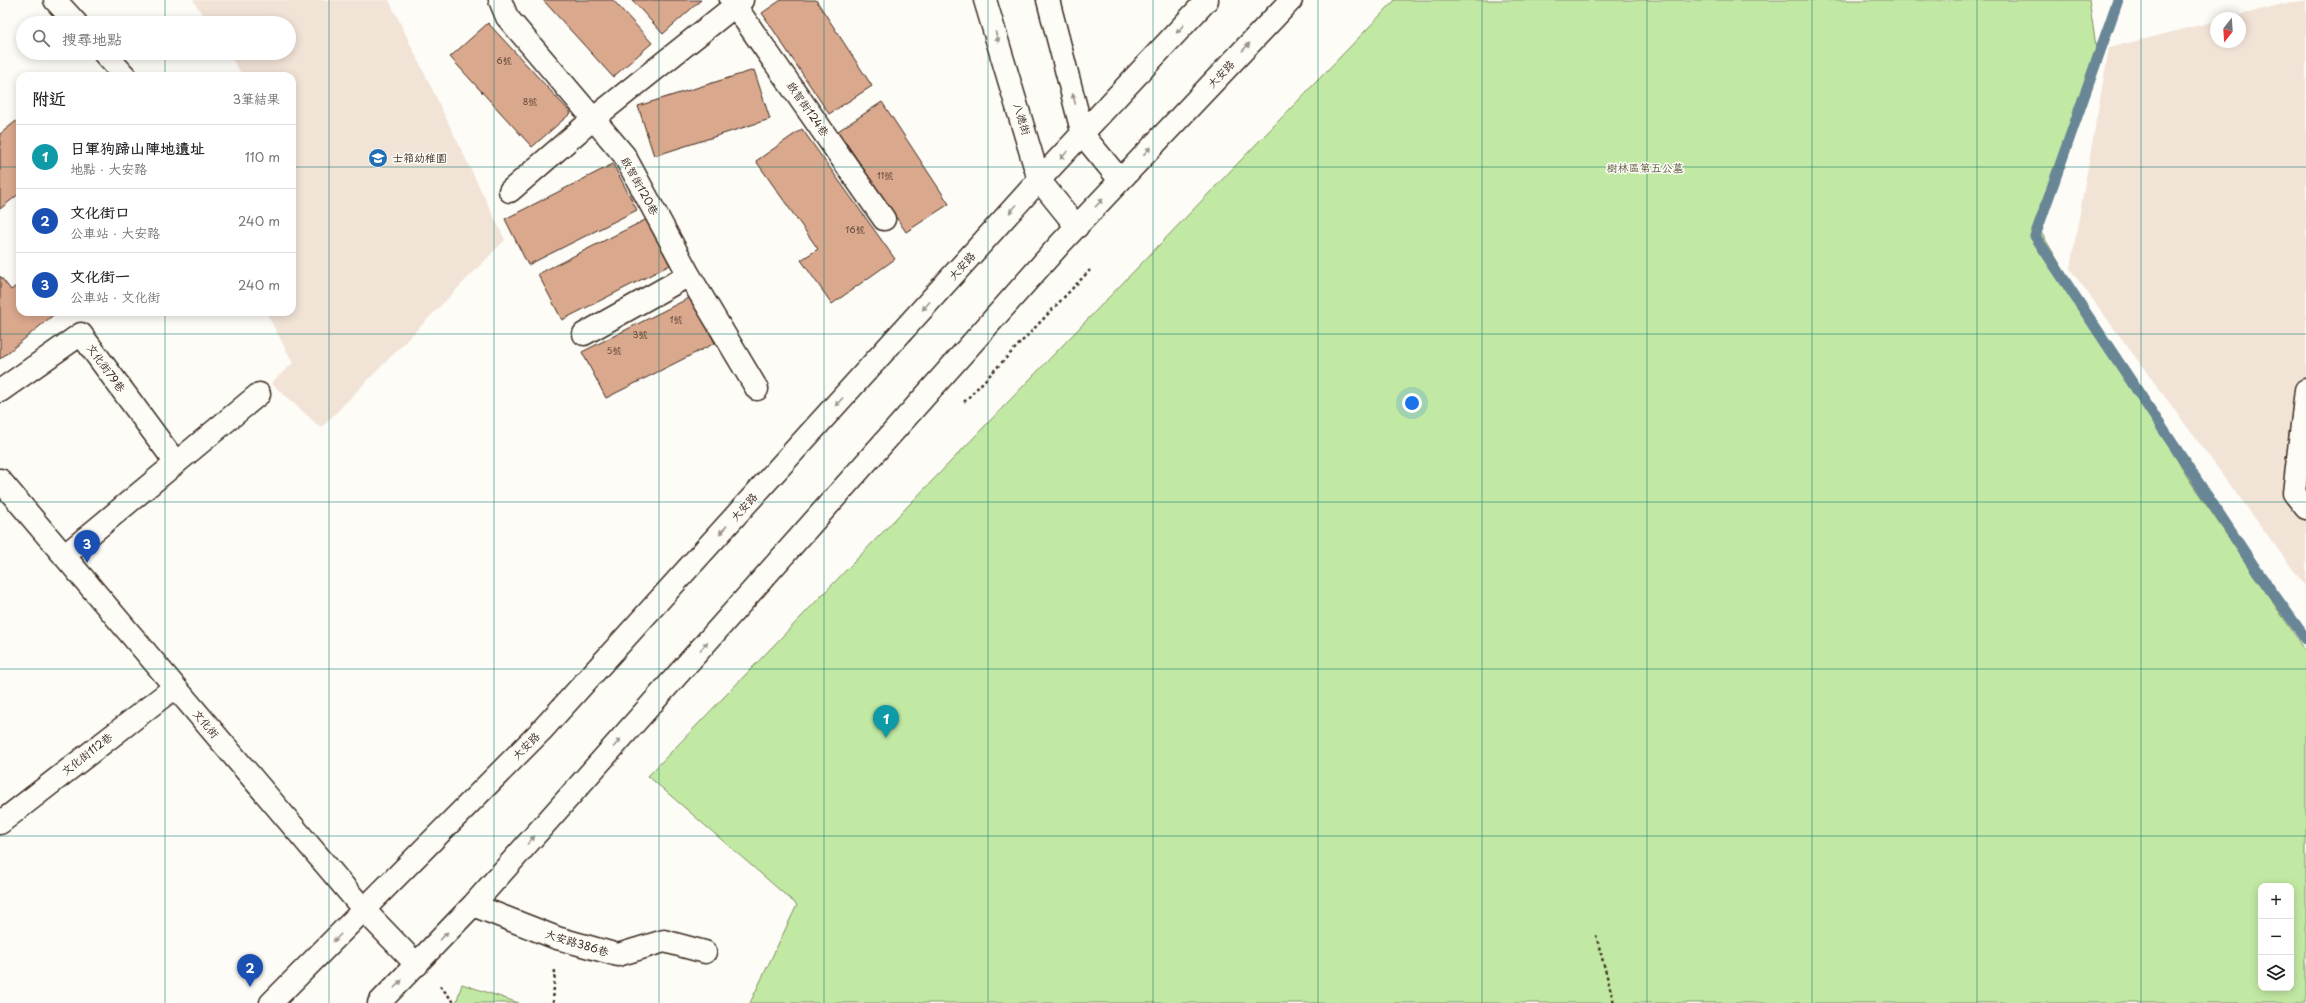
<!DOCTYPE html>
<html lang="zh-TW">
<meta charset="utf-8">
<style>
:root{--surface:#fff;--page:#f6f6f6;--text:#202124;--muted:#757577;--line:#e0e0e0;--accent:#0f766e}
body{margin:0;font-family:"Playpen Sans","LXGW WenKai TC",sans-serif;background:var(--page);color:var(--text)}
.controls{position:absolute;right:12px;bottom:12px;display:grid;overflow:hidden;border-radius:8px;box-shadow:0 2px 10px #0003}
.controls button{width:36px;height:36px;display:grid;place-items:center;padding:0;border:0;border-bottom:1px solid var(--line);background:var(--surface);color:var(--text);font:20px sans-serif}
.compass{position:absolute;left:2210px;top:12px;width:36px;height:36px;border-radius:50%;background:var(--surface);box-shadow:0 2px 10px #0003;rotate:197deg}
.you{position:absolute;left:1412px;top:403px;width:14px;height:14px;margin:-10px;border:3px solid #fff;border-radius:50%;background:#1a73e8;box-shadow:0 0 0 6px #1a73e833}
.badge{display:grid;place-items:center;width:26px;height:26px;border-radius:50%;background:var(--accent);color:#fff;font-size:13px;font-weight:700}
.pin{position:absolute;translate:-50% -33px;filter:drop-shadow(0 1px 2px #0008)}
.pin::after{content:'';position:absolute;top:21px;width:14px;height:12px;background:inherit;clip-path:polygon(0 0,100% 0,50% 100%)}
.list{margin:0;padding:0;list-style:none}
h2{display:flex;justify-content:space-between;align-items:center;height:52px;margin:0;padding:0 16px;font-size:17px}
h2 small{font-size:13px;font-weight:400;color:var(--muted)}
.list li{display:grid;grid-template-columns:26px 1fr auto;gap:12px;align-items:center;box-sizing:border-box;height:64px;padding:0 16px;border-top:1px solid var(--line)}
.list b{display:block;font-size:15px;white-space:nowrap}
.list p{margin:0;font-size:13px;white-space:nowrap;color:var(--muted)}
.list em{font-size:13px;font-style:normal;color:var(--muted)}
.icon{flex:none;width:22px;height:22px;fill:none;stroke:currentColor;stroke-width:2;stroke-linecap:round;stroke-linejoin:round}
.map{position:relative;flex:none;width:2306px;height:1003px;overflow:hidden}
.search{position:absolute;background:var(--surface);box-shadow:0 2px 10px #0003;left:16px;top:16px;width:280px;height:44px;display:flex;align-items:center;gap:10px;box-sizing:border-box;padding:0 14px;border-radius:22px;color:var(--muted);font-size:15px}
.panel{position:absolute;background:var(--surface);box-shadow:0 2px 10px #0003;left:16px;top:72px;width:280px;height:244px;border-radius:12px}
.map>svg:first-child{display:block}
.built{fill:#f2e3d7}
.green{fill:#c2e9a3;stroke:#7e8a60;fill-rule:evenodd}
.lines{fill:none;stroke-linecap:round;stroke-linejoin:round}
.stream{stroke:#678695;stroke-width:11}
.building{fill:#daa88d;stroke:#3b2a1e}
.minor-casing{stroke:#3b2a1e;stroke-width:25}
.path{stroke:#3b2a1e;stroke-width:2.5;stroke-dasharray:3 3;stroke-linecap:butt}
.minor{stroke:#fdfcf7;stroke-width:22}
.oneway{fill:#9c938a}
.grid{fill:none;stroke:#0f766e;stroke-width:1;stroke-opacity:0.55}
.labels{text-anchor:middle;stroke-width:3;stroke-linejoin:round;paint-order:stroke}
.number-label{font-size:9px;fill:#634a3a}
.street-label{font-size:11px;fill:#3b2a1e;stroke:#fdfcf7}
.poi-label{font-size:11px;fill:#3b2a1e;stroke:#fdfcf7;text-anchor:start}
.park-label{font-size:11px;fill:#5d5a3f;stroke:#fdfcf7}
</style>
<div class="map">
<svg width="2306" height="1003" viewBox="0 0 2306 1003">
<rect width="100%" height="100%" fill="#fdfcf7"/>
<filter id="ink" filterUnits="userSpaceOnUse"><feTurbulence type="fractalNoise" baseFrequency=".025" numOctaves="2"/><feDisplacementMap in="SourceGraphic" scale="8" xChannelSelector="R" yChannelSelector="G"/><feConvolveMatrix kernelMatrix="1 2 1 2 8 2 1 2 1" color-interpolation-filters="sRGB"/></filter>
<g filter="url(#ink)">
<path class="built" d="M193 0H389L505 240 321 428 271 383 293 363 266 312H292V76H243L228 53H289V23H208Z
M2299 0H2306V587L2070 269 2109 48 2216 21V42H2240V18H2228Z"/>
<path class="green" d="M1395 0H2089L2097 53 2036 224 2188 478 2306 651V1003H750L797 905 648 776ZM2261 886H2291V988H2261Z
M462 984 519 1003H456Z"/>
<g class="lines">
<path class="stream" d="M2118 0 2035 236 2257 571 2306 639"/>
</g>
<path class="building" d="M543 0H613L652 43 613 77Z
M632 0H701L663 34Z
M781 0H816L872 86 829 114 762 13Z
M488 23 571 113 532 147 450 57Z
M754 70 770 119 654 156 638 106Z
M882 102 949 204 906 232 838 131Z
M20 118V193L0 209V134Z
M802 129 895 259 832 304 801 260 818 249 756 161Z
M613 164 637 210 528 265 505 219Z
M647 219 670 265 562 320 538 274Z
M0 276 11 290 20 283V312H57L0 359Z
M691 297 715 343 606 398 582 352Z"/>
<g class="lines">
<defs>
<path id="minor" d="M55 0 76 23
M500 0 507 17 624 155 689 275 757 389
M731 0 884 219
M985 0 1039 180 1077 227
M1048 0 1083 135 1120 180
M104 53 125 76
M510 191 593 119 742 0
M584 334 689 275
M2306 390 2294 493 2306 508
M0 391 81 334 176 463
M0 480 364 910 417 965
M64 556 259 394
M0 823 175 687
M473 905 557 938 618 955 664 941 705 952
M271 1003 541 731 1039 180 1207 0
M379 1003 473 905 1061 243 1291 0"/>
</defs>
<use href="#minor" class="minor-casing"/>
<path class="path" d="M964 402 1090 270
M1596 935 1614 1003
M440 986 453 1001 451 1003
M553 1003 555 969"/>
<use href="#minor" class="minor"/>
</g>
<defs><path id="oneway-solid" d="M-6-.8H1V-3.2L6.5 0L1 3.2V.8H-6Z"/></defs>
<g class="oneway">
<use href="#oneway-solid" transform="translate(1180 29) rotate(132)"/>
<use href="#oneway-solid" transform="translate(997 37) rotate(73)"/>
<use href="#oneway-solid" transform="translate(1246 47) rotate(-47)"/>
<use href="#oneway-solid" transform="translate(1074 99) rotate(-105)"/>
<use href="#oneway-solid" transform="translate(1147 151) rotate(-47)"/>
<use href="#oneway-solid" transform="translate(1064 155) rotate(134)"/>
<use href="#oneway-solid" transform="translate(1099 203) rotate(-47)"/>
<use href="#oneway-solid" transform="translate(1013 209) rotate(132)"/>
<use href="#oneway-solid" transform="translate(926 306) rotate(132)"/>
<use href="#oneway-solid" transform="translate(839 402) rotate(132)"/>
<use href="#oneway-solid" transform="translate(723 530) rotate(132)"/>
<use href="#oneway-solid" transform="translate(704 646) rotate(-48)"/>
<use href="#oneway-solid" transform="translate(617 743) rotate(-48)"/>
<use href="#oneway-solid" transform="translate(531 840) rotate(-48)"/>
<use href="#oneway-solid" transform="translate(444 936) rotate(-47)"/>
<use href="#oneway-solid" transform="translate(337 938) rotate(135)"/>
<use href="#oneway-solid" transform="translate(398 984) rotate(-45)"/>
</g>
</g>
<path class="grid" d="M165 0V23M329 0V1003M494 0V1003M659 0V1003M824 0V1003M988 0V1003M1153 0V1003M1318 0V1003M1482 0V1003M1647 0V1003M1812 0V1003M1977 0V1003M2141 0V1003M165 53V76M0 167H20M292 167H2306M165 312V1003M0 334H2306M0 502H2306M0 669H2306M0 836H2306"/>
<defs>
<symbol id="school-disc" viewBox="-11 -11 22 22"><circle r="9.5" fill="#1f6fb2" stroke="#fdfcf7"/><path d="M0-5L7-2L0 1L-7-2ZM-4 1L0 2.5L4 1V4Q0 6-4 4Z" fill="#fff"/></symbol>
</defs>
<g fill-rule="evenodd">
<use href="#school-disc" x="367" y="147" width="22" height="22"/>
</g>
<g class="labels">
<g class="number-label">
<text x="504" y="64">6號</text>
<text x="530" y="105">8號</text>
<text x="885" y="179">11號</text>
<text x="855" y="233">16號</text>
<text x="676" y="323">1號</text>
<text x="640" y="338">3號</text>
<text x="614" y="354">5號</text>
</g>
<g class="street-label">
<text transform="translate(1221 74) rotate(-47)" y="4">大安路</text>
<text transform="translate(808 109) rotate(55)" y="4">啟智街124巷</text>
<text transform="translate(1022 119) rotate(73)" y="4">八德街</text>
<text transform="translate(640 186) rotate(61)" y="4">啟智街120巷</text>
<text transform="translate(962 266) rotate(-48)" y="4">大安路</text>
<text transform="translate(106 368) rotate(54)" y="4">文化街79巷</text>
<text transform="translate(744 507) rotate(-48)" y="4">大安路</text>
<text transform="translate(206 724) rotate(50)" y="4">文化街</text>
<text transform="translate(526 746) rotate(-45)" y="4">大安路</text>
<text transform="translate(87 754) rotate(-38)" y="4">文化街112巷</text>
<text transform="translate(577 943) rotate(17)" y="4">大安路386巷</text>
</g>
<g class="poi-label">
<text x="392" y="162">士箱幼稚園</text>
</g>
<g class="park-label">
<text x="1645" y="172">樹林區第五公墓</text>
</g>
</g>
</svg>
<div class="controls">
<button>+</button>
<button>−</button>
<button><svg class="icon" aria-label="layers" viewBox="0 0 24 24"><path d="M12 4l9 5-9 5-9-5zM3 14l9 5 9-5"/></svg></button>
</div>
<svg class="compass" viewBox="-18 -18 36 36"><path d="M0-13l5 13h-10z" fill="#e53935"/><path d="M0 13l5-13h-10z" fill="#757577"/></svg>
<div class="you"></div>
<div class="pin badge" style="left:886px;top:738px;background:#0f9aa8">1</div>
<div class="pin badge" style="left:250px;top:987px;background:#1a4fb4">2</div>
<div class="pin badge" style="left:87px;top:563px;background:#1a4fb4">3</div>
<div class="search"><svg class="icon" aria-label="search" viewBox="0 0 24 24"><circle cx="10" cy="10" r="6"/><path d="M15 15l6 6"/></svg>搜尋地點</div>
<section class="panel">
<h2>附近<small>3筆結果</small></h2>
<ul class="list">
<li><span class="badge" style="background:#0f9aa8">1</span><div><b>日軍狗蹄山陣地遺址</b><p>地點 · 大安路</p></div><em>110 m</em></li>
<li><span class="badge" style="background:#1a4fb4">2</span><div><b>文化街口</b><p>公車站 · 大安路</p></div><em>240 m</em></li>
<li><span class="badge" style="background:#1a4fb4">3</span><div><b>文化街一</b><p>公車站 · 文化街</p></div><em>240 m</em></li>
</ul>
</section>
</div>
